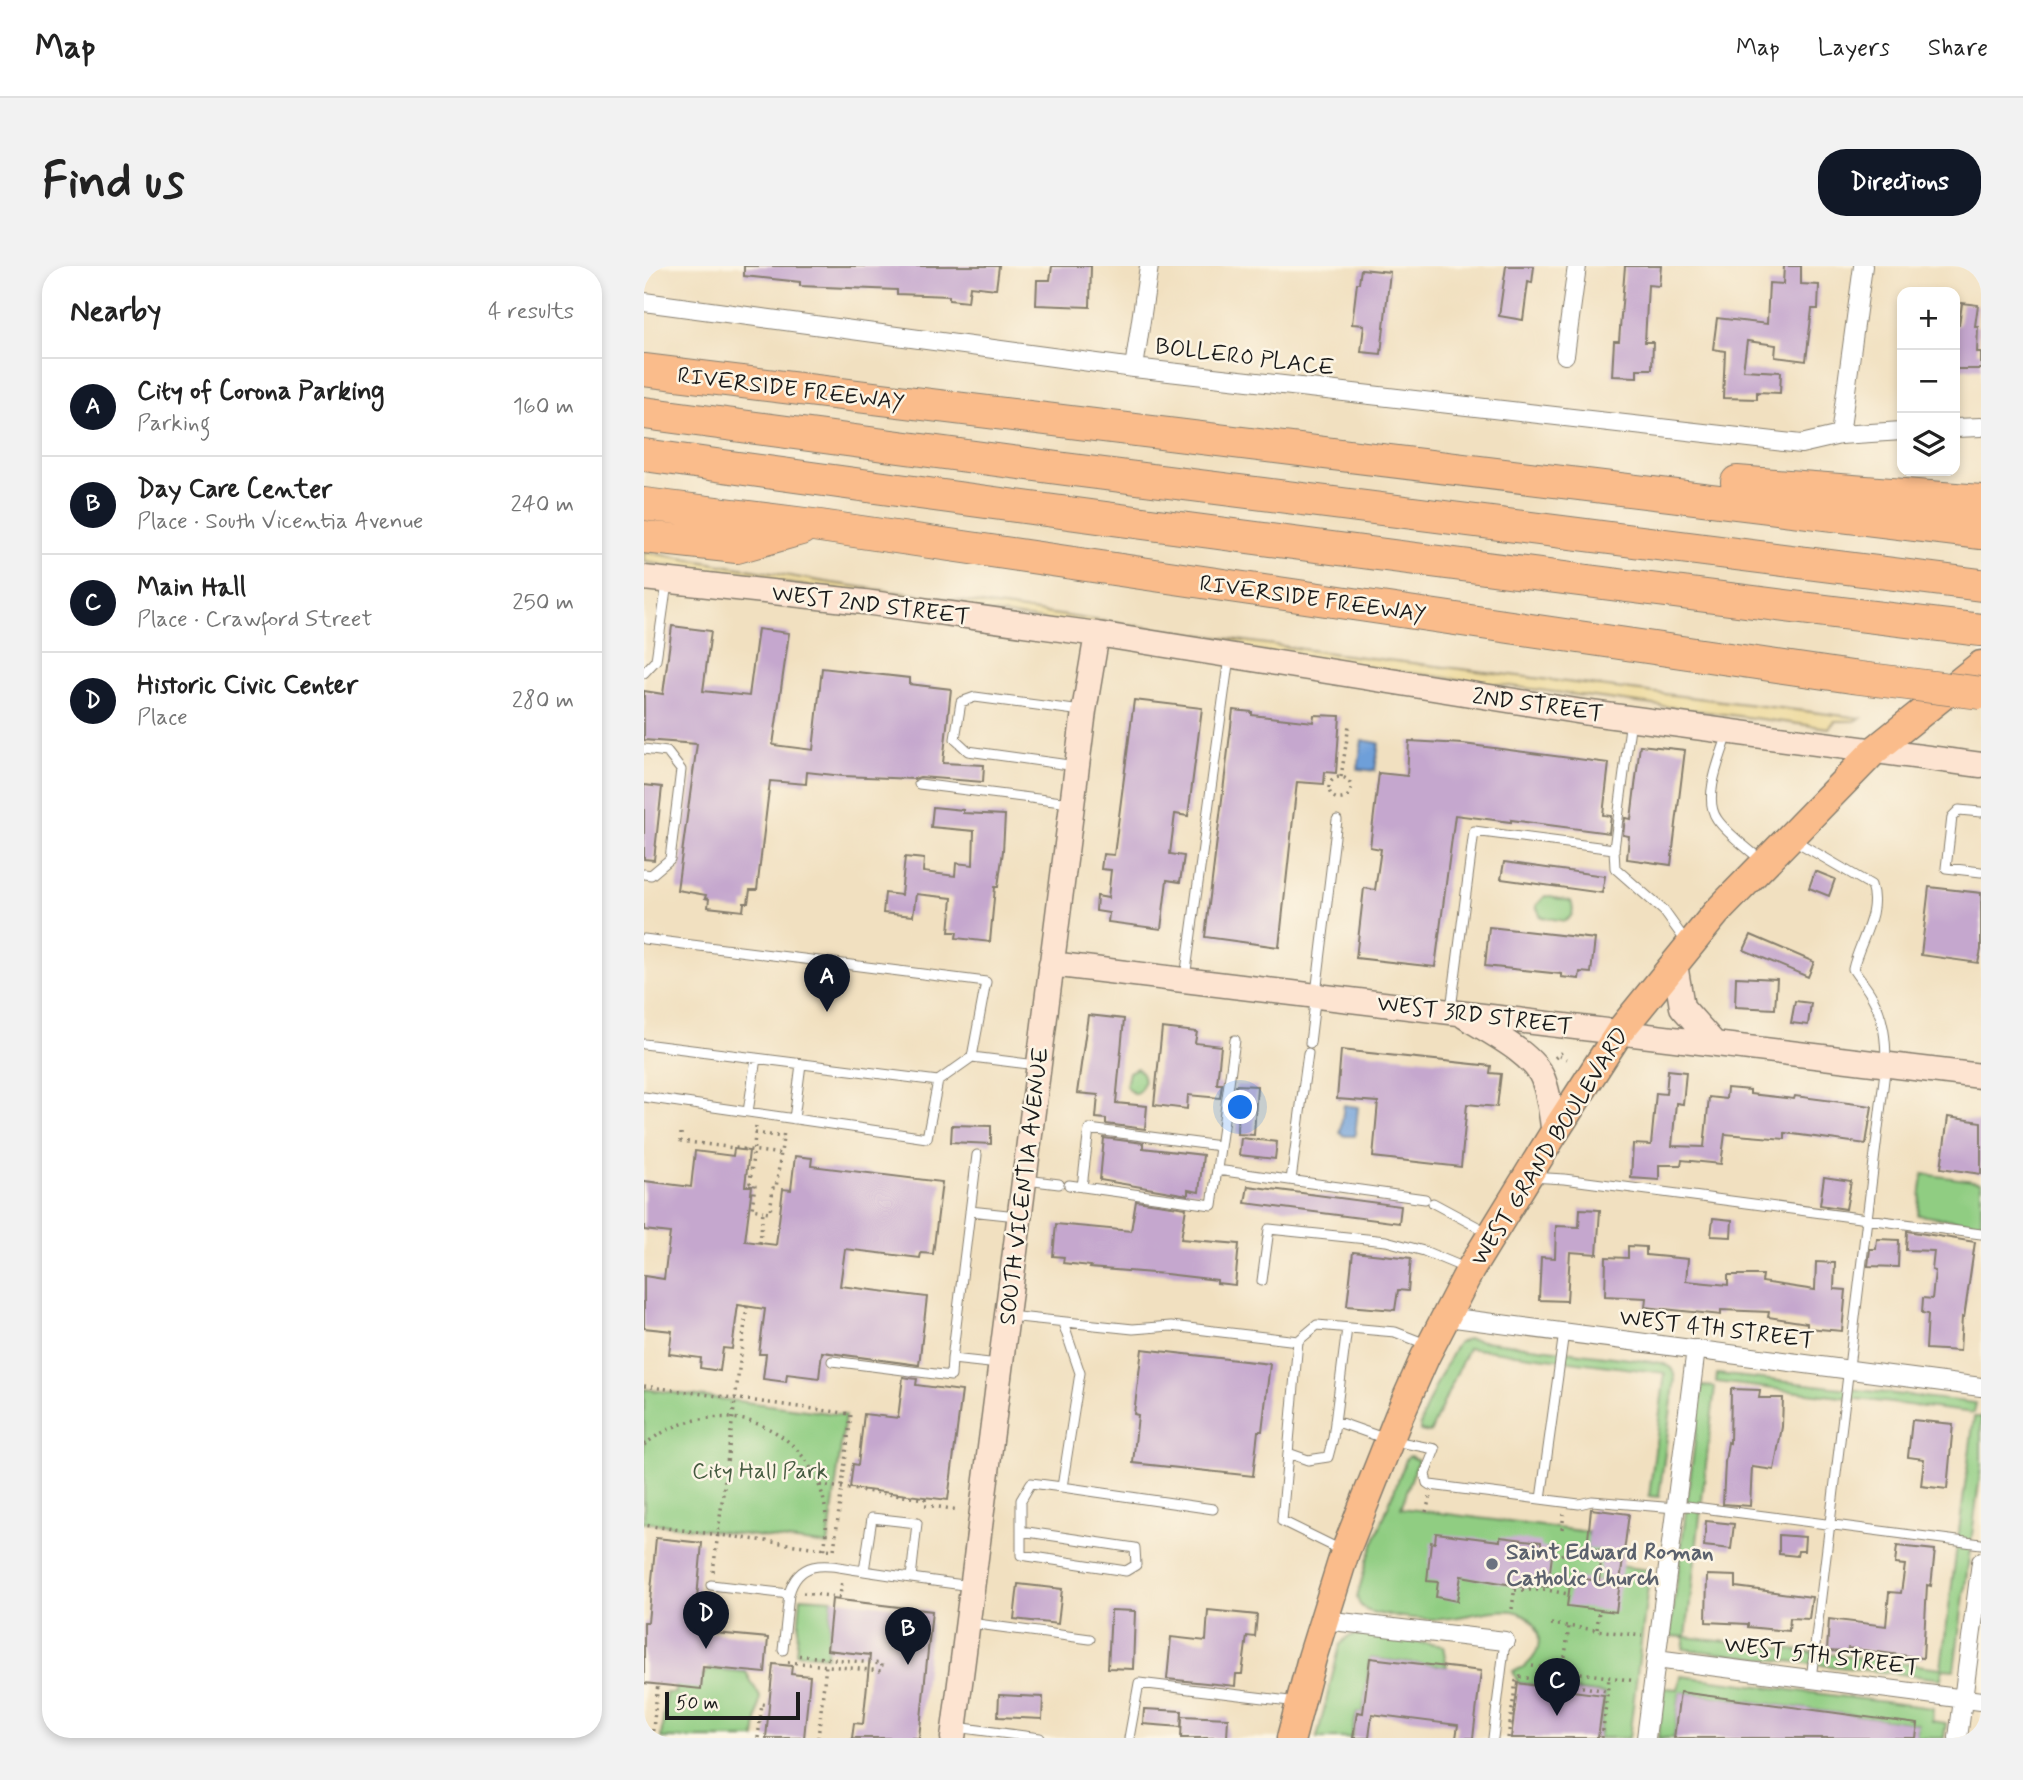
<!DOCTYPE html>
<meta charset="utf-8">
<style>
:root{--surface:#fff;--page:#f2f2f2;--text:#222;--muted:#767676;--line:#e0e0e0;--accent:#111827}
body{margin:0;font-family:Mynerve,sans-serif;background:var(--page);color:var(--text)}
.controls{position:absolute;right:21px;top:21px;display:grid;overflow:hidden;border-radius:14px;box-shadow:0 4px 10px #0003}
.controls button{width:63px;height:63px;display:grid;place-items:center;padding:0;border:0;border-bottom:2px solid var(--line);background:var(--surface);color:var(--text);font:35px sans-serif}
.scale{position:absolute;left:21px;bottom:18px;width:135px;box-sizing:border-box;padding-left:7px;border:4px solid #1c1c1c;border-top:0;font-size:19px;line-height:24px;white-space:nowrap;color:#1c1c1c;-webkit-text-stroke:5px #fcf5e5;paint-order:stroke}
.you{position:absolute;left:597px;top:842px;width:24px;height:24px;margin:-18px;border:5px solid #fff;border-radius:50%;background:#1a73e8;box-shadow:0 0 0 10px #1a73e833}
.badge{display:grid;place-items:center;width:46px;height:46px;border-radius:50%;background:var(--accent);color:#fff;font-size:23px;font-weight:700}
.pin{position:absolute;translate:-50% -58px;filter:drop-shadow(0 2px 4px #0008)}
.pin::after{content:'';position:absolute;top:37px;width:24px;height:21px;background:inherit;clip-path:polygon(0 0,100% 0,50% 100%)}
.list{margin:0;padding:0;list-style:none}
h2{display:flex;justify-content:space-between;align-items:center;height:91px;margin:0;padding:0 28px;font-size:30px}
h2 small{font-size:23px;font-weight:400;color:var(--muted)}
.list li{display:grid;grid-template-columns:46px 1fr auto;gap:21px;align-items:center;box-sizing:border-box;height:98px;padding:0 28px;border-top:2px solid var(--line)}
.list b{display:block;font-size:26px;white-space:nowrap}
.list p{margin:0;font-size:23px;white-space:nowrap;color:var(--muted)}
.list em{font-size:23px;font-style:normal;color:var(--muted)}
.icon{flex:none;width:38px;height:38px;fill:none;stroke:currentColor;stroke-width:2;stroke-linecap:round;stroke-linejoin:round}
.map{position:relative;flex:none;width:1337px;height:1472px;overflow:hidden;border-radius:28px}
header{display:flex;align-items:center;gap:42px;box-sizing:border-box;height:98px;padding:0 35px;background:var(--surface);border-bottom:2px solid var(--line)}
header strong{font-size:33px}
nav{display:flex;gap:38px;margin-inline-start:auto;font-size:24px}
.intro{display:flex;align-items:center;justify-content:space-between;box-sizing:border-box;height:168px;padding:0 42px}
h1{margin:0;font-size:49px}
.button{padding:18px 32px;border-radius:28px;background:var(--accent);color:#fff;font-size:24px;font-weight:700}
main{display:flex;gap:42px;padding:0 42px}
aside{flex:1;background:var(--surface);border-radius:28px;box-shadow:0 4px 10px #0003}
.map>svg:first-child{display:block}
.green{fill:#90cd82;stroke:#56744f;stroke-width:2}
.sand{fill:#eeda9e;stroke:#857b5d;stroke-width:2}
.water{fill:#6e9fd9;stroke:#455e7a;stroke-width:2}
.building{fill:#c5a7ce}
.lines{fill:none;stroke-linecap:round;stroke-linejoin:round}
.lane-casing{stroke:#867e6e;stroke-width:11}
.street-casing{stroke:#867e6e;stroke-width:20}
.secondary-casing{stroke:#867e6e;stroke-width:27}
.primary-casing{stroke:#867e6e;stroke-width:31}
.highway-casing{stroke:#867e6e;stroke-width:34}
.path{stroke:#867e6e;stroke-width:3.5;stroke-dasharray:2 5;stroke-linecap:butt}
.lane{stroke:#fff;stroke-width:9}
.street{stroke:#fff;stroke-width:18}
.secondary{stroke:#fde4d1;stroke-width:24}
.primary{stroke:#fabc8b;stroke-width:28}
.highway{stroke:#fabc8b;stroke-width:32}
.highway-bridge-casing{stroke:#867e6e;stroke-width:34;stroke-linecap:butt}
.highway-bridge{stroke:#fabc8b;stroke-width:32}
.worship-dot{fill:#6b7280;stroke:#fcf5e5;stroke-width:2.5}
.labels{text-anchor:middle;stroke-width:5;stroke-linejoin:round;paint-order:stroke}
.street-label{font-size:23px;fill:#1c1c1c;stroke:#fcf5e5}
.park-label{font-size:23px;fill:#455a40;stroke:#fcf5e5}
.worship-label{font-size:23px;font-weight:bold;fill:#5b616d;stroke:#fcf5e5;text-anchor:start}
</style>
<header>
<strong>Map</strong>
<nav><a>Map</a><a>Layers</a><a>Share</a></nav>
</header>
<div class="intro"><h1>Find us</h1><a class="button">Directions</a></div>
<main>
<aside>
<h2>Nearby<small>4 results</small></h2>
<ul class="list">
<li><span class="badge">A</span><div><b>City of Corona Parking</b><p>Parking</p></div><em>160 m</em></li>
<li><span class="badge">B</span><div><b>Day Care Center</b><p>Place · South Vicentia Avenue</p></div><em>240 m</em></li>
<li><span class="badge">C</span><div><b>Main Hall</b><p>Place · Crawford Street</p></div><em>250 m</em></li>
<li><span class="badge">D</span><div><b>Historic Civic Center</b><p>Place</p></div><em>280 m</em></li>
</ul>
</aside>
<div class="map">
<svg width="1337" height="1472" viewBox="0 0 1337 1472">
<rect width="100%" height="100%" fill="#fcf5e5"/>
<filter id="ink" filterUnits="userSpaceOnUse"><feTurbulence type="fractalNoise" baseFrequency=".0143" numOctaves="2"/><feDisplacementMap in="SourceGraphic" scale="14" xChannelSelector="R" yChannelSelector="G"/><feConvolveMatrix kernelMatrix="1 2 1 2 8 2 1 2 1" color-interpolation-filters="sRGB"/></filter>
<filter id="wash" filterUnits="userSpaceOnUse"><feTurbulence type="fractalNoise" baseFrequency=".00686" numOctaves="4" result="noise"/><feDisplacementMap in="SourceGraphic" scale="28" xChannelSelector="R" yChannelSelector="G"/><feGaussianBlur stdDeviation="1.57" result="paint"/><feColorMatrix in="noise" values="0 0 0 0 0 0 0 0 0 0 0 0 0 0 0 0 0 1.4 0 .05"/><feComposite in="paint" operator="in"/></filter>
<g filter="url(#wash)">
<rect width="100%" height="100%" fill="#f1e0c0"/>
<path class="green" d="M901 630 927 635C930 644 930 650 921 655L897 651 892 640Z
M493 802C503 809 501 823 490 828L482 820 485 806Z
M1279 908 1337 916V958L1274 949Z
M823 1073 1018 1097 1028 1102 1031 1112 1015 1231 1005 1230 1021 1107 824 1082 786 1167 776 1165C774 1151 803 1097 811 1081L814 1077Z
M1073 1108 1332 1137 1330 1147 1072 1116Z
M1058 1120 1071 1121 1042 1371 1297 1402 1330 1151H1337V1201L1310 1404 1298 1403 1297 1413 1039 1383 1041 1371 1026 1370Z
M0 1123 201 1149 184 1279 0 1256Z
M766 1190 774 1194 757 1242 944 1266V1269L960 1271 958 1298 1006 1304 985 1472H955L960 1428 874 1417 869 1405C903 1397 904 1351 869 1345 846 1342 821 1352 798 1353 784 1354 734 1350 722 1344 717 1341 714 1337 713 1331L723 1295 763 1191Z
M157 1331 188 1333 183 1390 152 1387Z
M714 1368 799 1380 803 1401 726 1392 719 1447 713 1446 707 1472H673L696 1379 703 1371Z
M65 1403 102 1406 116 1431 111 1472H17L22 1427H31V1420L58 1410Z
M1037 1410 1289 1442 1288 1455 1302 1457 1300 1472H1272L1274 1458 1036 1426 1030 1472H1014L1021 1422 1034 1423Z"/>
<path class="sand" d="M0 286 188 317 694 388 1217 452 1210 455H1191L1185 462 751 405 38 302 0 296Z"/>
<path class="water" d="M718 474 735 477 731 505 714 503Z
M700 839 714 841 711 870H701L696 867Z"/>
<g id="blocks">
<path class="building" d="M100 0H355L352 23 326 20 324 36 305 34V30L253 28V24L156 20V16L100 10Z
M408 0H447L446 41 392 39 393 14H406Z
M862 0H890L888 17 884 16 879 54 855 50Z
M981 0H1017L1015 20 1004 19 1001 76H1009L1008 103H993V111L968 110 970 75H975Z
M1140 0H1157V18L1175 19 1174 43H1168L1162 95 1131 91 1132 79 1103 75 1099 104 1137 106 1136 127 1113 126V133L1079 132 1081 85 1069 83 1073 52 1123 58 1125 17 1139 18Z
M717 3 746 6 737 88 717 86 720 59 708 58 713 17H715Z
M1318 37 1334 39 1331 60H1334L1333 86H1337V103H1311V59H1315Z
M28 360 67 365 59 425 105 430 114 363 145 367 129 479 169 484 178 402 265 412V418L307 423 299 497 340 499 339 516 276 511 270 513 199 510 163 506 162 518 126 515 113 624H106L104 637H100L99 645 64 641 65 633 61 632 62 629 33 624 53 478 0 474V425L19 428Z
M490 434 558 442 544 550 531 548 526 588 540 590 536 616 523 614 517 663 464 656 465 647 452 645 453 630 464 632 467 604 457 603 459 588 470 589Z
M589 444 608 446V449L669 456 670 449 696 450 692 507 681 506 680 518 653 516 635 681 561 671Z
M765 475 819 478 965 497 959 549 967 550 965 567 867 554V556L811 549 791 701 712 692 720 622 731 624 737 583 726 581 735 507 763 510Z
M996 479 1041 484 1027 599 983 593 985 570 979 569 981 552 987 553Z
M0 519 18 521 10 594 0 593Z
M289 541 319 544V547L361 549 359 585 354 621H351L346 676 312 672 313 666H305L308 632 272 628 269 650 239 647 241 627 257 629 261 591 280 593 279 606 311 610 312 597 329 599 330 565 287 561Z
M860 596 961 610 958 627 857 613Z
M1171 605 1191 613 1185 630 1165 622Z
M1285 621 1337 627V684L1334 697 1277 689Z
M845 661 951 673 947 707 936 706 935 713 917 711V708L841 700Z
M1107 669 1170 696 1164 711 1100 684Z
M1092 711 1133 713 1131 743 1091 741Z
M1151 735 1167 737 1164 759 1147 757Z
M444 749 480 753 472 837 503 840 501 863 462 858V853L452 852 454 829 433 827Z
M518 762 553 766 551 777 577 780 573 818H578L576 832 544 829 543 843 510 839Z
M697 784 847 800 846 807 857 808 853 841 823 838 817 901 729 891 734 836 693 833Z
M1024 804 1042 806 1039 838 1032 837 1028 880 1060 881 1065 831 1082 833 1083 822 1106 824V828L1150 833 1151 830 1228 840 1222 878 1141 867V873L1081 868 1077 898 1038 894 1037 899H1015V914L987 912 989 878 1007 879 1012 827 1022 828Z
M592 819 613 820 610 869 593 868 594 834 590 833Z
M1304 851 1337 856V908L1297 902Z
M308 859 347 860V878L307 876Z
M460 872 499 877V882L559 889 555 926 544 924V929L456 914Z
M597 872 633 876 631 893 595 889Z
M90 883 105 885 101 920H108L101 975 132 979 139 923 147 924 151 890 168 892 167 900 298 916 289 988 277 987 276 992 201 983 196 1020 283 1031 275 1099 178 1086 175 1112 143 1108 142 1116 119 1113 122 1088H115L121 1043 94 1039 88 1083 79 1082 76 1105 56 1102 57 1092 25 1088 28 1065 0 1062V1010L20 1013 26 967 0 964V915L47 921 51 885 89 890Z
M1180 911 1207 915 1202 943 1176 939Z
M604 920 757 940 755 957 601 937Z
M492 935 542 942 537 973 595 978 591 1019 573 1017V1014L522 1008 446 1002 447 1000 419 997 420 991 409 990 412 958 487 965Z
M936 943 956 944 953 988 926 986 923 1035 895 1034 897 991 911 992 912 960 935 961Z
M1069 952 1088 954 1087 971 1067 970Z
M1263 965 1331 976 1320 1052 1318 1051 1316 1085 1282 1083 1284 1048 1278 1047 1279 1032 1288 1033 1291 1005 1288 1004 1290 985 1262 984Z
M1233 973 1255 974 1254 1001 1224 1000 1226 983H1232Z
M984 980 1002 981V989L1044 993 1042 1015 1084 1019V1009H1119L1118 1016 1171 1024 1172 996 1191 997 1190 1023 1202 1024 1198 1065 1163 1062V1057L1124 1051 1125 1046 1077 1044V1049L1001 1041 1002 1032 961 1030 962 991 984 992Z
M709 986 767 992 764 1025 754 1024 751 1044 703 1040Z
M498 1083 626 1098 618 1165H614L609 1210 489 1197 494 1149 490 1148Z
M259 1111 273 1113 272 1119 318 1125 304 1234 206 1222 209 1198 214 1199 220 1148 254 1152Z
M1087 1123 1116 1124 1115 1132H1139L1138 1161 1130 1204 1108 1201 1106 1240 1079 1238 1081 1196 1084 1176 1086 1177Z
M1268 1154 1309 1158 1303 1223 1277 1220 1280 1193 1264 1191Z
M947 1243 985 1248 972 1346 923 1340 927 1311 955 1315 958 1284 943 1283Z
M1062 1255 1090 1258 1087 1283 1060 1280Z
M792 1267 856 1275V1271L897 1276V1281L909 1282 904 1321 885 1319V1322L817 1310 813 1335 792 1331 794 1316 783 1315 787 1276 791 1277Z
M1135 1269 1161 1271 1160 1285H1154L1153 1290 1135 1288Z
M12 1272 58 1277 50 1365 124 1372 121 1407 59 1401 57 1423 0 1417V1356H4Z
M1253 1280 1291 1284 1287 1320 1283 1319 1279 1392 1204 1382 1203 1386 1183 1385 1185 1353 1242 1360 1245 1326 1257 1327 1261 1299 1251 1298Z
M1063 1309 1092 1310V1321L1168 1331 1165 1353 1146 1352 1145 1365 1104 1361V1358L1062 1356Z
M374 1318 418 1323 414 1358 370 1353Z
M188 1333 288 1345 275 1472H208L210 1457 219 1458 226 1389 183 1384Z
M467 1344 491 1345 489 1403 464 1402Z
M564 1344 613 1349 611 1371 603 1370 598 1408H592L591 1420 523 1413 527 1371 562 1375Z
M726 1392 837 1405 829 1472H812L814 1459 728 1448 725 1472H709L713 1446 719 1447Z
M129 1398 148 1400 147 1408 166 1410 160 1472H122Z
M874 1417 906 1422 907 1419 929 1421 928 1425 960 1429 954 1472H867Z
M1036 1426 1274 1458 1272 1472H1030Z
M355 1429 399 1431 398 1453 354 1451Z
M500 1443 538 1445 537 1461 499 1458Z
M538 1450 584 1452 583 1472H537Z"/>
</g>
</g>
<g filter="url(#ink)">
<use href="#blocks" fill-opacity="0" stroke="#867e6e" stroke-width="2"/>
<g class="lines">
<defs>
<path id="lane" d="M0 407 12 394 23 317
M1084 468C1077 490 1058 532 1073 553 1083 568 1105 583 1118 595
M0 483 23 486 37 504 26 593 7 609 0 608
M432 500 324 485 311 473 317 436 331 431 438 445
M275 518 426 537
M1337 546 1315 544 1308 551 1302 602 1337 606
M1150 574 1227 619C1237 648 1215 675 1209 703 1215 713 1223 721 1228 731 1240 752 1242 774 1242 797L1167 1413
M970 583 987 453
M0 673 342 716 328 791
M541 712 585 391
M807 743 830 565 970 583 971 602 1020 645 1043 677
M666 777 693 554
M0 778 294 815
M0 831 283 872 294 815 328 791 393 799
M104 846 112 792
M150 853 157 798
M333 889 308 1093 355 1098
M573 904 781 933
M887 911 920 913 1337 968
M382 914 415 918
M647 914 664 787
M425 919 568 939 591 774
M438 921 445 863 576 880
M789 937 843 966
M326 945 373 950
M618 1015 625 963 742 975 780 985 821 1002
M364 1050 489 1063 527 1060 654 1075
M188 1095 307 1110 308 1093
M691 1155 745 1174 791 1183 781 1208 783 1217 786 1219 935 1238 948 1235 1031 1242 1043 1240 1337 1278
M644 1187 664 1194 684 1191 689 1172 703 1062
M418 1221 569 1243
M897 1233 920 1066
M377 1265 491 1282 492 1299 482 1305 377 1289V1234L387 1217 418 1221 436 1107 419 1057
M699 1285 638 1255 654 1075 673 1059 751 1066 782 1078
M220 1305 267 1312
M67 1319 145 1328C156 1288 189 1301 220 1305L228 1252 273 1257 267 1312 327 1320
M326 1357 446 1373
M139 1384 145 1328
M312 1461 396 1472
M485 1472 495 1417 654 1436
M849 1472 861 1375"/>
<path id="street" d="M0 36 490 102 1157 178 1196 169 1258 165
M921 89 933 0
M490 102 505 0
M1311 162 1337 161
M1196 169 1219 0
M803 1051 1337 1121
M680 1354 861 1375
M1012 1393 1337 1435
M1002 1472 1052 1083
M1314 1472 1337 1296"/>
<path id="secondary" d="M0 312 220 336 453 368 939 446 1337 499
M407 698 1337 810
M1031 698 1038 741 1069 776
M820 750C843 765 889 787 899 813 906 830 907 850 910 867
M309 1472 440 445 453 368"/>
<path id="primary" d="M647 1472 668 1392 701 1286 755 1150 781 1091 826 1004 910 867 976 765 1072 647 1231 484 1337 399"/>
<path id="highway" d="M0 104 1337 267
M0 147 421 203 1337 319
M0 189C445 251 891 310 1337 364
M1093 216 1337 235
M0 238 169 259 1208 411
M0 271 93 281 157 263"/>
</defs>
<use href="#lane" class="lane-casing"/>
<use href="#street" class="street-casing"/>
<use href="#secondary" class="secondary-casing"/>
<use href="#primary" class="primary-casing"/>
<use href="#highway" class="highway-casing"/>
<path class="path" d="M685 522a11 11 0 1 1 22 0a11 11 0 1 1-22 0Z
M697 511 705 459
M915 790 922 793
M911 792 921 783
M112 860 106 917 111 918 108 943 119 945
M37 867V875L137 888
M111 867 139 871
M116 977 119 945 126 946 129 922H132L140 865
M0 1120 207 1148 190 1284 0 1259
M0 1179C58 1132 146 1145 175 1219 184 1240 183 1265 180 1288
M176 1219 281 1233V1239L315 1244
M782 1246 786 1231
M918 1263 920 1248
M917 1289 930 1282
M69 1306 103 1041
M871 1324H903L924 1328
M159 1327 196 1331 198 1314
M868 1343 871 1320
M907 1358 998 1370
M953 1363 955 1344
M144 1396 237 1405 238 1398 151 1389
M888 1400 992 1415
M919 1405 925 1360
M8 1472 14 1418
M114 1472 118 1438 125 1439
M174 1472 182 1399
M864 1472 872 1415 876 1411 964 1425
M958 1472 965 1412"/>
<use href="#lane" class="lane"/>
<use href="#street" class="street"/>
<use href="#secondary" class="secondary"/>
<use href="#primary" class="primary"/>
<use href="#highway" class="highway"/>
<defs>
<path id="highway-bridge" d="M1208 411 1337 427"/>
</defs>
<use href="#highway-bridge" class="highway-bridge-casing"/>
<use href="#highway-bridge" class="highway-bridge"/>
</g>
</g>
<circle class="worship-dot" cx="848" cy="1298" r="7"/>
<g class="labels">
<g class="street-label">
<text transform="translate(601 90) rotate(7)" y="8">BOLLERO PLACE</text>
<text transform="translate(147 122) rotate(7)" y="8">RIVERSIDE FREEWAY</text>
<text transform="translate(669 332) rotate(8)" y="8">RIVERSIDE FREEWAY</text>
<text transform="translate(227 338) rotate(7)" y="8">WEST 2ND STREET</text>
<text transform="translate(894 438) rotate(8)" y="8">2ND STREET</text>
<text transform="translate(831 748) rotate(7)" y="8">WEST 3RD STREET</text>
<text transform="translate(905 880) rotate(-58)" y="8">WEST GRAND BOULEVARD</text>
<text transform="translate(379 920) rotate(-83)" y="8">SOUTH VICENTIA AVENUE</text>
<text transform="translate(1073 1062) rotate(7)" y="8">WEST 4TH STREET</text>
<text transform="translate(1178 1389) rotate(7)" y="8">WEST 5TH STREET</text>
</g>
<g class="park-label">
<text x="116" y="1212">City Hall Park</text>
</g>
<g class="worship-label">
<text x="862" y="1293">Saint Edward Roman<tspan x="862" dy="26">Catholic Church</tspan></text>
</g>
</g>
</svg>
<div class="controls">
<button>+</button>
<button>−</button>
<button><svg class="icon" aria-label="layers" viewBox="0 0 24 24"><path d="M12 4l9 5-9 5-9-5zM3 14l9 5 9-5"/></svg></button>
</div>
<div class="scale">50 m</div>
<div class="you"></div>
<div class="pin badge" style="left:183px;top:746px">A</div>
<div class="pin badge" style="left:264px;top:1399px">B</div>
<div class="pin badge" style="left:913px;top:1450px">C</div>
<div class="pin badge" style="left:62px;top:1383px">D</div>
</div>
</main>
